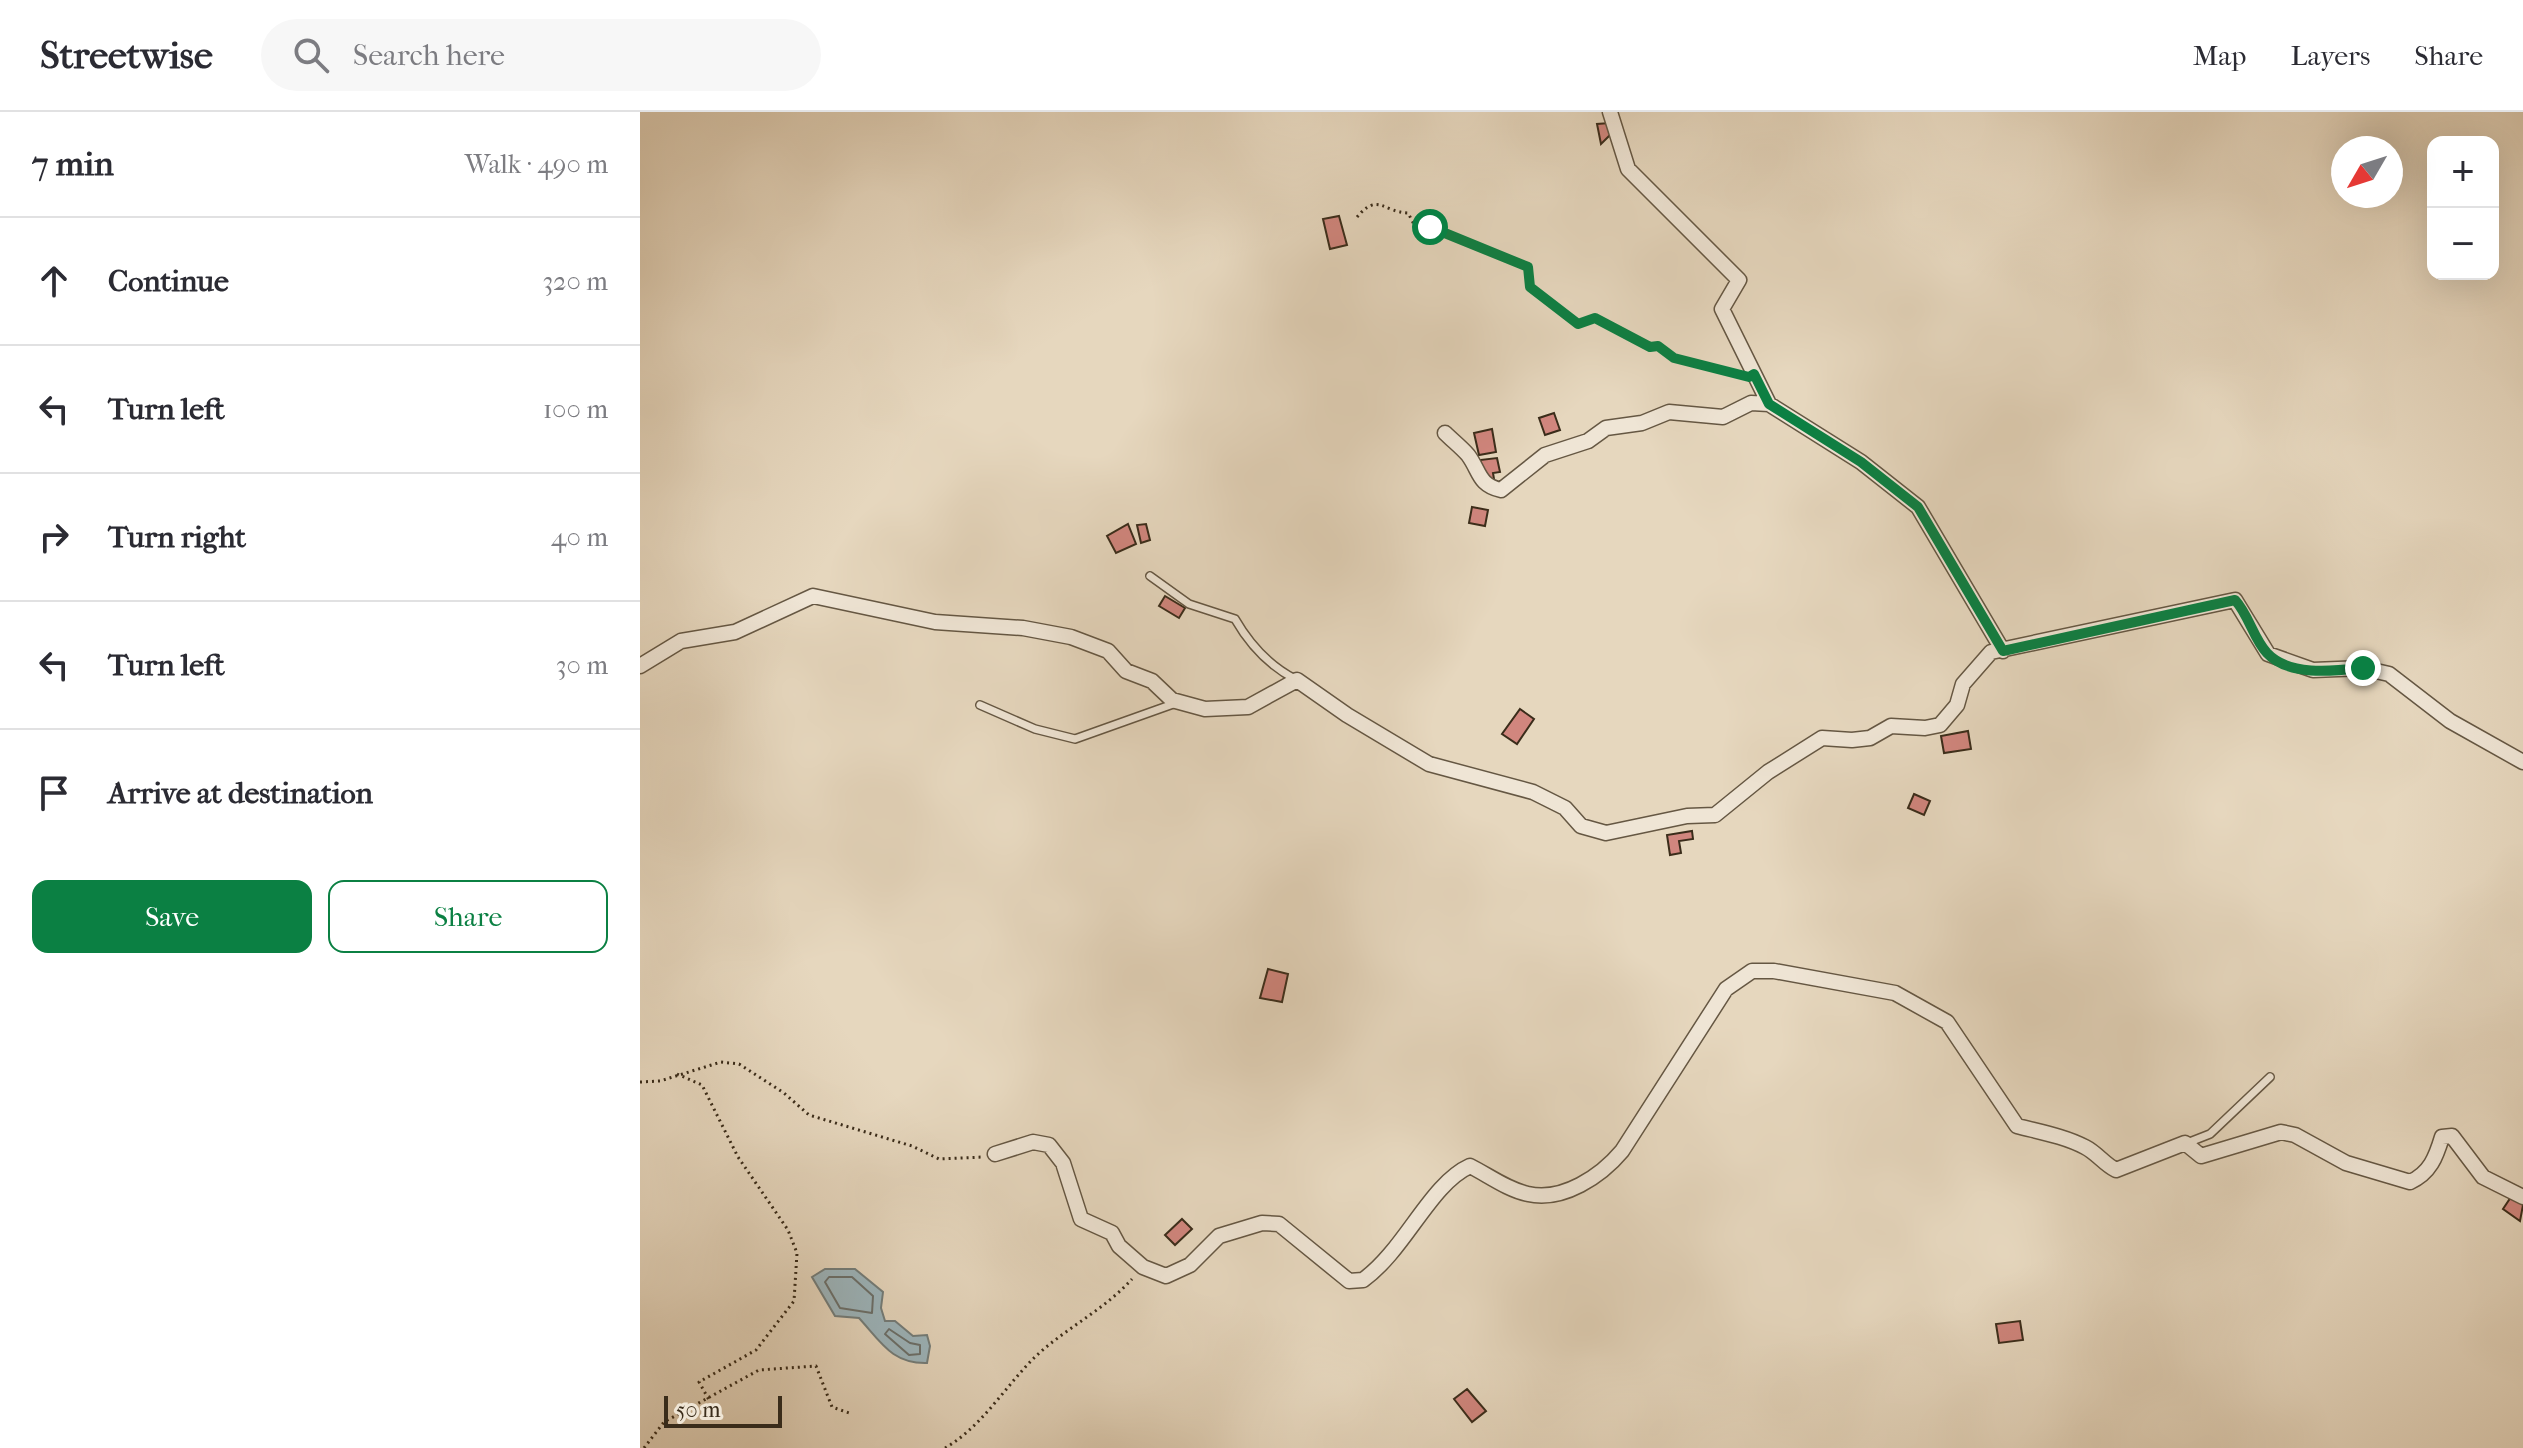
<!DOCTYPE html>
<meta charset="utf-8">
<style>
:root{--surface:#fff;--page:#f7f7f7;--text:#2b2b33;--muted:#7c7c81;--line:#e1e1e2;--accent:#0b8043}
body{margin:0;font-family:"IM FELL French Canon",serif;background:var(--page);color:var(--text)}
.controls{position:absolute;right:24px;top:24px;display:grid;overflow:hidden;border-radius:16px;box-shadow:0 8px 32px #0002}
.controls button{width:72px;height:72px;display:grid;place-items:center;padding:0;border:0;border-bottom:2px solid var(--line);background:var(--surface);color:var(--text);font:40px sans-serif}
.compass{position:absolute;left:1691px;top:24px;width:72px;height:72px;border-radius:50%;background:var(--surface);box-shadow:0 8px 32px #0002;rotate:231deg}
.scale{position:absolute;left:24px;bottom:20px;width:118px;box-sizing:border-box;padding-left:8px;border:4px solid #3a2c1a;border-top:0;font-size:22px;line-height:28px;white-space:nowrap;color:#3a2c1a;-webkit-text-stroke:6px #efe5d5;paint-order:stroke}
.stop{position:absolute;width:24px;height:24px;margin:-18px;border:6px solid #0b8043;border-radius:50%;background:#fff}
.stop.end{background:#0b8043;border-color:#fff;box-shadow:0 2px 8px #0008}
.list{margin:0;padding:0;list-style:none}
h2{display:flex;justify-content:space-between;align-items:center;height:104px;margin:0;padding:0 32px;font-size:34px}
h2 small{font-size:26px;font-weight:400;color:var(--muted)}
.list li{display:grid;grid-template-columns:52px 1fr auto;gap:24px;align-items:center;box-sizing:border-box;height:128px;padding:0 32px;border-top:2px solid var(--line)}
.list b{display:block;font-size:30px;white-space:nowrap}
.list em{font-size:26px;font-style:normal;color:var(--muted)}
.actions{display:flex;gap:16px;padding:24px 32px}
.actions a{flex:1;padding:18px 0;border:2px solid var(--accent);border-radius:16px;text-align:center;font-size:28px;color:var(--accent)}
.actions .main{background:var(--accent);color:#fff}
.icon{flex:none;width:44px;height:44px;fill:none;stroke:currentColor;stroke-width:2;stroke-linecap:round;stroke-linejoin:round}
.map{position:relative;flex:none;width:1883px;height:1336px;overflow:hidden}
header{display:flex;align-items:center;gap:48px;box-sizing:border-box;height:112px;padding:0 40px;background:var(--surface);border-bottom:2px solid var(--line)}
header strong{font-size:38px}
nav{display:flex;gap:44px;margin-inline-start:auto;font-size:28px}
.search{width:560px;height:72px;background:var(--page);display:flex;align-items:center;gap:20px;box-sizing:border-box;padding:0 28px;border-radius:44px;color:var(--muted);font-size:30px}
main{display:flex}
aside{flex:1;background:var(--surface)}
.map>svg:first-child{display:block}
.water{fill:#9db6bd;stroke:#757f7c;stroke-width:2}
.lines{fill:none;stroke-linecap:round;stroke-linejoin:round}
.shore{stroke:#6c716c;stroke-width:2}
.building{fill:#d1867e;stroke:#3a2c1a;stroke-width:2}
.service-casing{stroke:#655743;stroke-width:10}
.minor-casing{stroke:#655743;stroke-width:17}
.path{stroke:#3a2c1a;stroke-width:3;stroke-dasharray:2 4;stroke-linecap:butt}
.service{stroke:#efe5d5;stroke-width:7}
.minor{stroke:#efe5d5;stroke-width:14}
.route{stroke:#0b8043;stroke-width:10}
</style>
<header>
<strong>Streetwise</strong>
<div class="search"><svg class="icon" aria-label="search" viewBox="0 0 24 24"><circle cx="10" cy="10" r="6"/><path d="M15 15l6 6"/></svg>Search here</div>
<nav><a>Map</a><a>Layers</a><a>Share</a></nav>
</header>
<main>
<aside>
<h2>7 min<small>Walk · 490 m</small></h2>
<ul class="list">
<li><svg class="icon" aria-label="ahead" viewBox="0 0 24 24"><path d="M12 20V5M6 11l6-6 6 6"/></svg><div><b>Continue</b></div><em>320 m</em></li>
<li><svg class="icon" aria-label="left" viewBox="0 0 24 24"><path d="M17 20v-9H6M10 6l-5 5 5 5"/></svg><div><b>Turn left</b></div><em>100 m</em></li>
<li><svg class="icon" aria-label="right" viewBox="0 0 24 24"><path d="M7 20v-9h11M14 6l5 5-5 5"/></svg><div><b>Turn right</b></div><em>40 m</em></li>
<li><svg class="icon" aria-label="left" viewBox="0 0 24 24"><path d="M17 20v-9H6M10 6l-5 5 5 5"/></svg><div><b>Turn left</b></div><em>30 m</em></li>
<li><svg class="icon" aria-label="arrive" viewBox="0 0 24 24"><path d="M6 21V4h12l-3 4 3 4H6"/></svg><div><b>Arrive at destination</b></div></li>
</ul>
<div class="actions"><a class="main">Save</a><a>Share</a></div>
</aside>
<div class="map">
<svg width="1883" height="1336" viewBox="0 0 1883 1336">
<rect width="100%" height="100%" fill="#e6d7be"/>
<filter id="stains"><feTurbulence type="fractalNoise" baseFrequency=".0025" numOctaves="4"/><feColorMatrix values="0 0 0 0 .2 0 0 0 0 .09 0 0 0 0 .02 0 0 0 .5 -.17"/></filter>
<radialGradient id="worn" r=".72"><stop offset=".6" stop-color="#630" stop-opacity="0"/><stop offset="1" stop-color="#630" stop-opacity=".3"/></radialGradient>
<path class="water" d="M185 1157H215L243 1180 241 1196 245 1209H255L273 1224 287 1223 290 1234 287 1251C252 1252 241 1230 219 1206L195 1204 172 1165Z"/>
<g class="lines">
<path class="shore" d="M189 1165H212L233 1184 232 1201 200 1196 185 1170Z
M249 1217 270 1231 280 1233V1242L269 1243 245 1222Z"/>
</g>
<path class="building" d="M970 11V23L961 32 957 12Z
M699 104 707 133 690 137 683 107Z
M914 301 920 318 905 323 899 306Z
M852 317 856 340 839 343 834 321Z
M857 346 860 360 853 361 854 367 847 368 840 348Z
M832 395 848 398 845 414 829 411Z
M488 412 496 432 476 441 467 424Z
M506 412 510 428 501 431 497 413Z
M525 484 545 496 539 506 519 494Z
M880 597 894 607 877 632 862 622Z
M1328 619 1331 637 1304 641 1301 624Z
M1274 682 1290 689 1284 703 1268 696Z
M1052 719 1053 727 1039 729 1041 741 1030 743 1027 723Z
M628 857 648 862 642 890 620 886Z
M1871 1085 1883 1093 1880 1109 1863 1097Z
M542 1107 552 1117 535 1133 525 1123Z
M1380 1209 1383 1228 1359 1231 1356 1212Z
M827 1277 846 1299 832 1310 814 1287Z"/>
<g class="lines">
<defs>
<path id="service" d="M510 464 549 492 595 507C610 533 628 553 655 567
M340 593 395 617 435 627 536 591
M1547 1031 1570 1022 1630 965"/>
<path id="minor" d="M970 0 988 57 1099 168 1082 197 1129 292
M805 321C812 328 821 335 828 343 840 359 838 373 861 378L905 343 948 329 966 316 1002 311 1029 300 1083 305 1111 291 1129 292 1221 350 1278 395 1363 539
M0 554 41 529 95 520 173 484 295 510 383 516 431 525 468 539 486 559 512 569 532 588 565 597 608 595 657 568 707 603 789 652 893 680 925 696 941 714 966 721 1047 704 1075 703 1128 660 1182 626 1212 628 1230 626 1251 614 1285 616 1300 613 1317 593 1323 572 1351 540 1595 488 1628 542 1673 558 1723 556 1749 562 1810 609 1883 650
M355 1042 393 1030 409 1033 423 1051 441 1107 472 1121 479 1134 503 1155 526 1164 550 1153 579 1124 622 1111 639 1112 709 1169 723 1168C765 1138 790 1072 830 1054 848 1063 868 1078 888 1082 923 1090 961 1064 982 1039L1086 877 1112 859H1134L1255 881 1307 910 1377 1014C1400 1020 1424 1024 1445 1035 1457 1041 1464 1052 1476 1058L1545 1031 1561 1044 1641 1020 1655 1023 1706 1051 1770 1070C1790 1061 1796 1045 1802 1025L1812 1024 1843 1065 1883 1085"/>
</defs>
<use href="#service" class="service-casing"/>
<use href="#minor" class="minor-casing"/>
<path class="path" d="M717 105C738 80 743 100 768 101L776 116 790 115 888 155 890 175 938 212 955 206 1010 235 1018 234 1048 251 1099 262
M37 962 62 973 98 1045 148 1118 157 1141 154 1189 116 1238 59 1270 69 1288
M0 970 20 969 81 950 99 952 144 981 169 1003 272 1034 299 1047 343 1045
M4 1336 24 1310 119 1258 176 1254 192 1295 212 1302
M305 1336C342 1315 366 1273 396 1244 426 1216 464 1198 492 1167"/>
<use href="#service" class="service"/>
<use href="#minor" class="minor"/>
</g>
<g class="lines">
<path class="route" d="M790 115 888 155 890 175 938 212 955 206 1010 235 1018 234 1034 246 1109 265 1114 262 1129 292 1221 350 1278 395 1363 539 1595 488C1609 503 1613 526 1627 541 1649 565 1695 559 1723 556"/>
</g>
<rect width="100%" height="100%" filter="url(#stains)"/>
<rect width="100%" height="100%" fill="url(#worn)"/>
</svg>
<div class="controls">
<button>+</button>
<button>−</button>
</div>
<svg class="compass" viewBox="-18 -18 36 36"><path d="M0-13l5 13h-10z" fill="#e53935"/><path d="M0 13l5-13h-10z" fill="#7c7c81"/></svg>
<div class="scale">50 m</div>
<div class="stop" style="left:790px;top:115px"></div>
<div class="stop end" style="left:1723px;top:556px"></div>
</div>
</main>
